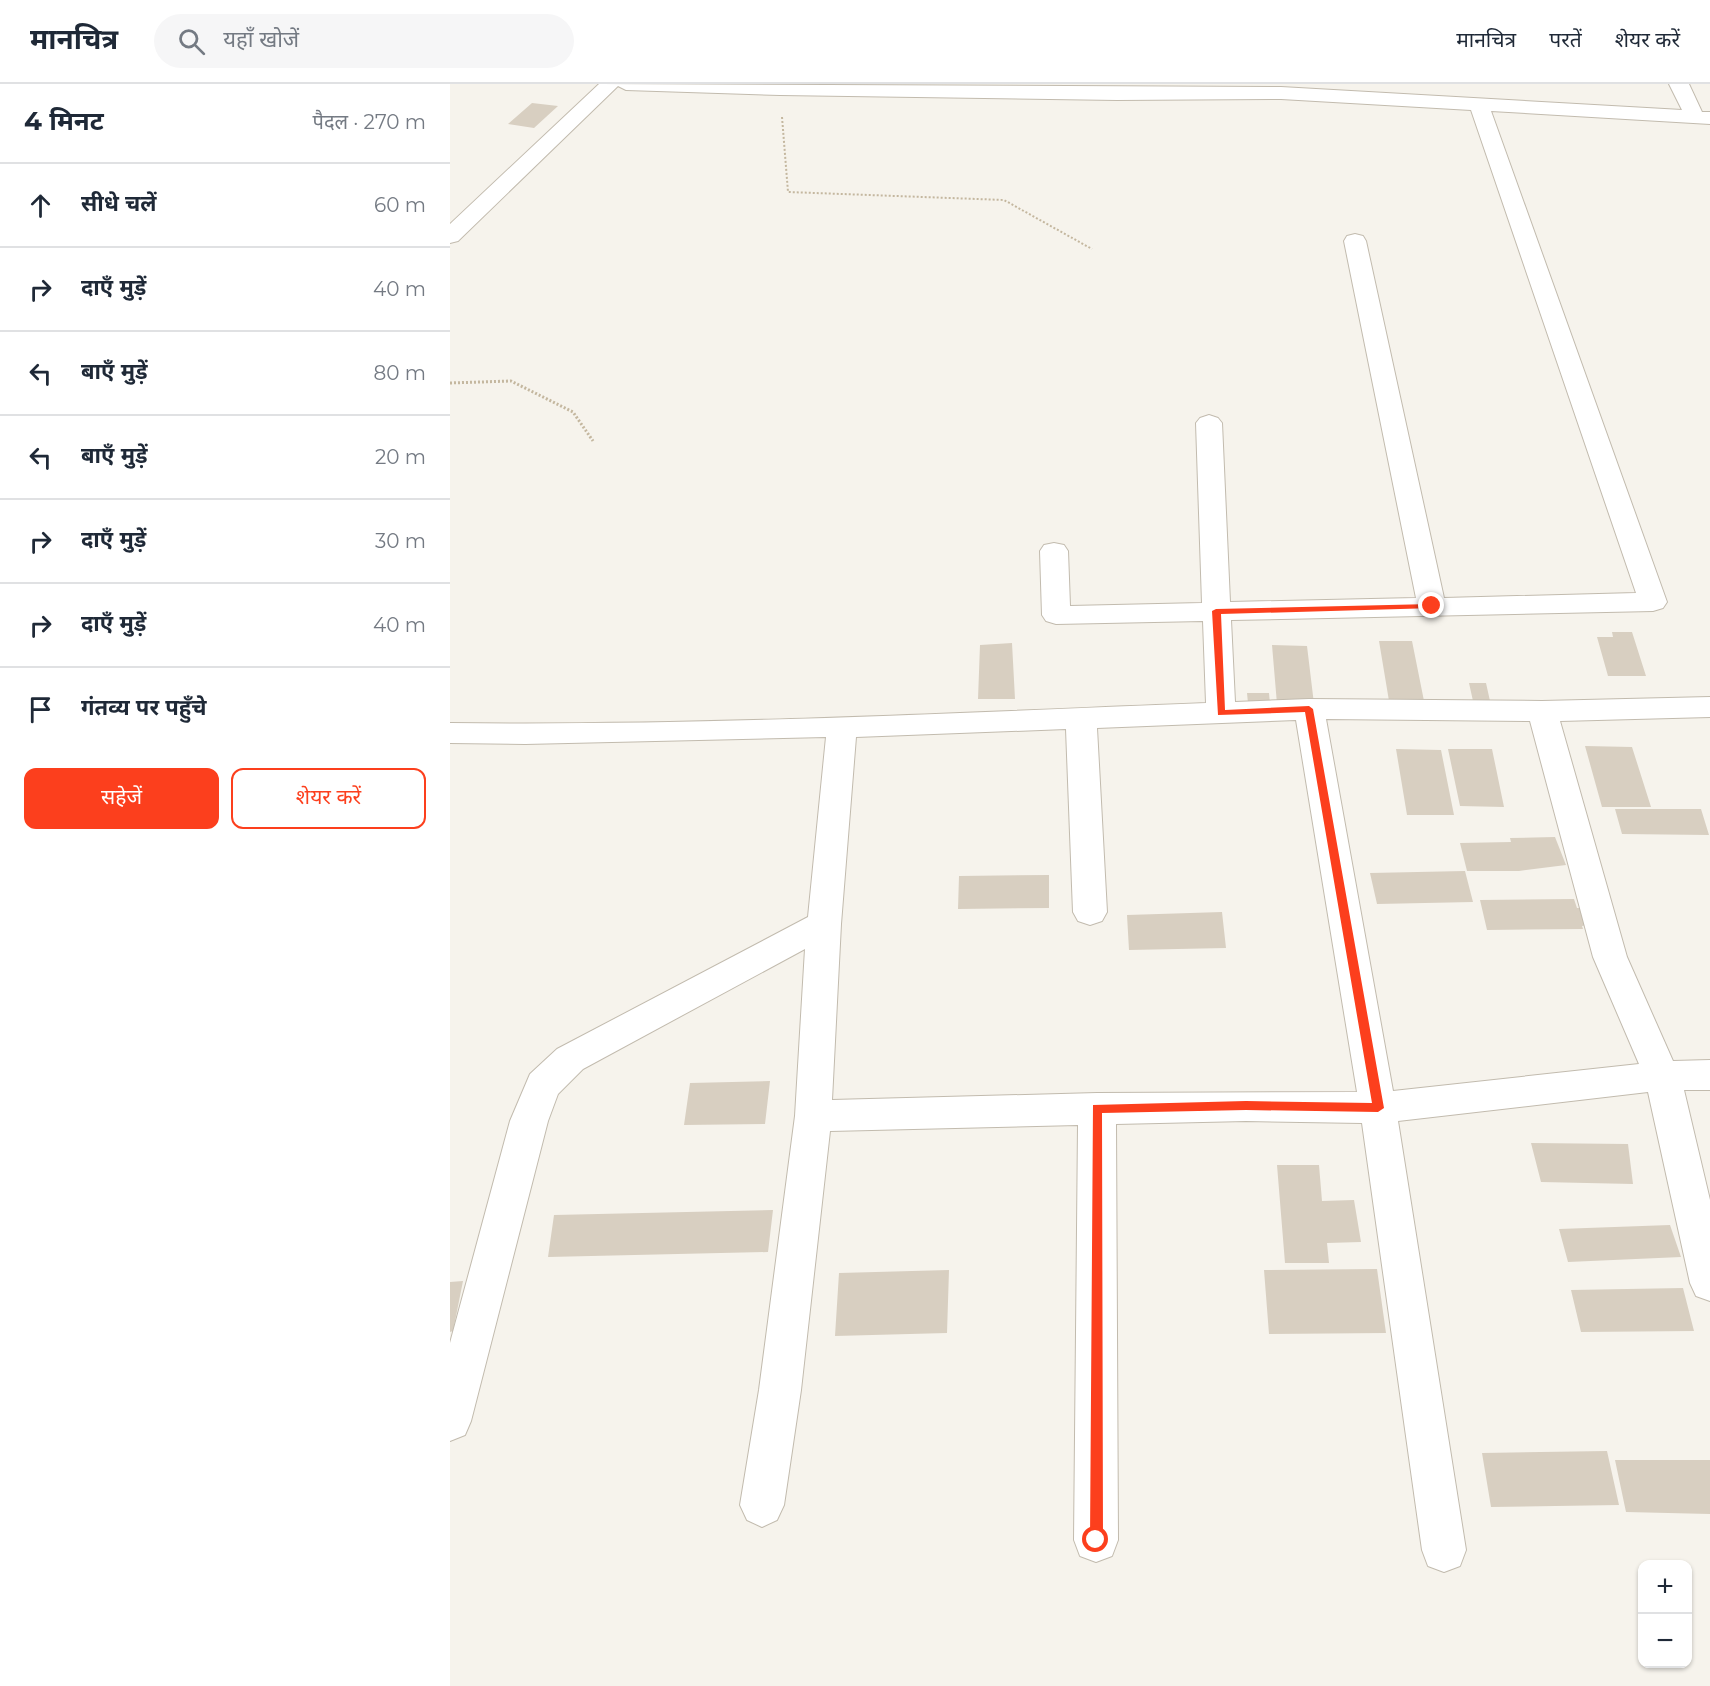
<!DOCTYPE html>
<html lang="hi">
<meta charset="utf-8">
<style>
:root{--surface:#fff;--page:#f6f6f7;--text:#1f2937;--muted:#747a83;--line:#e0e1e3;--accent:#fc3f1d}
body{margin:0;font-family:Montserrat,"Noto Sans Devanagari",sans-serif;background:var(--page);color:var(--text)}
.controls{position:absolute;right:18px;bottom:18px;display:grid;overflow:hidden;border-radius:12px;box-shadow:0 2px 4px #0004}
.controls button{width:54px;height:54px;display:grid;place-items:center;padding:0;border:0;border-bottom:2px solid var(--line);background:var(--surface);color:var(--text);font:30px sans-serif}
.stop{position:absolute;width:18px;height:18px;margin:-14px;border:4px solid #fc3f1d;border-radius:50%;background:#fff}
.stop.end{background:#fc3f1d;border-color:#fff;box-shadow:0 2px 6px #0008}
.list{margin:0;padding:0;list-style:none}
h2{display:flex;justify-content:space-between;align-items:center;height:78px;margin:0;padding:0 24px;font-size:26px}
h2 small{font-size:20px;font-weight:400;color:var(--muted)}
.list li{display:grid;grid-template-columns:39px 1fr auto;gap:18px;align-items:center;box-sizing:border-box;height:84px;padding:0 24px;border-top:2px solid var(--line)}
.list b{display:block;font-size:22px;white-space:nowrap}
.list em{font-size:20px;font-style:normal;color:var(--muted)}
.actions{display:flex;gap:12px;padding:18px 24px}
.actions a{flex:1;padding:14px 0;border:2px solid var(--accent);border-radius:12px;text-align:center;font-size:21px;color:var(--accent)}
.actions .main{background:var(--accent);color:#fff}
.icon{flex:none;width:33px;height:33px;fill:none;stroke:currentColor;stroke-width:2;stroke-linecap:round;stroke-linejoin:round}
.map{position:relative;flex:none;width:1260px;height:1602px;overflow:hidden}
header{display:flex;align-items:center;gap:36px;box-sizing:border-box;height:84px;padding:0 30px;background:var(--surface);border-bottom:2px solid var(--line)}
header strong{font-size:28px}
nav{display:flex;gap:33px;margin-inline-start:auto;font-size:21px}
.search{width:420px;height:54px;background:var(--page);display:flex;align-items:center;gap:15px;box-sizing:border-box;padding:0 21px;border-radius:33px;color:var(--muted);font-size:22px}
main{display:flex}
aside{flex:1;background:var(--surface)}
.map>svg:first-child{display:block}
.building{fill:#d8cfc1}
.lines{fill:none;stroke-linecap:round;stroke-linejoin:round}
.minor-casing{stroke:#c2bbae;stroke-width:2}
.path-far1{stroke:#c4b79f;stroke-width:2;stroke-dasharray:2 2;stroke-linecap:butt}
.path{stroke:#c4b79f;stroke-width:3;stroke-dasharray:2 2;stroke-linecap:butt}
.minor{fill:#fff;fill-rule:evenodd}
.route{fill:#fc3f1d}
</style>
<header>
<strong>मानचित्र</strong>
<div class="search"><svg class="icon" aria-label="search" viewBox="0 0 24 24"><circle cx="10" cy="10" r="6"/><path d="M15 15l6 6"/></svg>यहाँ खोजें</div>
<nav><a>मानचित्र</a><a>परतें</a><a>शेयर करें</a></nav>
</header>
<main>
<aside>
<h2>4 मिनट<small>पैदल · 270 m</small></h2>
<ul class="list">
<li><svg class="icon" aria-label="ahead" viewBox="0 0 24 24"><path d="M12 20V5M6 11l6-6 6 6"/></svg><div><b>सीधे चलें</b></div><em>60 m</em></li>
<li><svg class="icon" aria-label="right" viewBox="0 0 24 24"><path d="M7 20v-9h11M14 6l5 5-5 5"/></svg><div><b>दाएँ मुड़ें</b></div><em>40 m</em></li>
<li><svg class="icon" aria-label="left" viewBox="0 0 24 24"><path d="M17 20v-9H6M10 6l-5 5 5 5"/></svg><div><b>बाएँ मुड़ें</b></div><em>80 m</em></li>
<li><svg class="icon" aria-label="left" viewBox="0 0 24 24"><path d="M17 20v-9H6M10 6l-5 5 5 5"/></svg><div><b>बाएँ मुड़ें</b></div><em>20 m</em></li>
<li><svg class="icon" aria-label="right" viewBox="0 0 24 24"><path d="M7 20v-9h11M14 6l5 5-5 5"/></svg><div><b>दाएँ मुड़ें</b></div><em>30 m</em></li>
<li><svg class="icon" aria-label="right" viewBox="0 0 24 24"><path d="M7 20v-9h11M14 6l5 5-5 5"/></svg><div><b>दाएँ मुड़ें</b></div><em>40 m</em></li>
<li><svg class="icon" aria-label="arrive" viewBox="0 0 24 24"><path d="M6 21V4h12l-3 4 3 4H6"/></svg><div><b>गंतव्य पर पहुँचे</b></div></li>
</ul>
<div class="actions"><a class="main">सहेजें</a><a>शेयर करें</a></div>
</aside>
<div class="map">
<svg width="1260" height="1602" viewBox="0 0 1260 1602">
<rect width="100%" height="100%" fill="#f6f3ec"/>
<path class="building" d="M82 19 108 22 84 44 58 40Z
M1162 548H1182L1196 592H1158L1147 553H1163Z
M929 557H962L974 617H939Z
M562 559 565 615H528L530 561Z
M822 561 857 562 864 620H827Z
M1019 599H1036L1040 617H1023Z
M797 609H819L820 620 798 619Z
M1135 662 1182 663 1201 723H1152Z
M946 665 991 666 1004 731H957Z
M998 665H1042L1054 723 1010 722Z
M1165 725H1251L1259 751 1172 750Z
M1105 753 1116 781 1069 787H1017L1010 759 1061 758 1060 754Z
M1015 787 1023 818 927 820 920 789Z
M599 791V824L508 825 509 792Z
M1124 815 1127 824H1132L1137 841 1132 842 1133 845 1037 846 1030 816Z
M772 828 776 864 679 866 677 831Z
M320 997 315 1040 234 1041 240 999Z
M1081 1059 1178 1060 1183 1100 1091 1098Z
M827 1081H869L872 1117 904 1116 911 1158 877 1159 879 1179H835Z
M323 1126 318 1168 98 1173 104 1131Z
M1220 1141 1231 1173 1118 1178 1109 1145Z
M927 1185 936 1249 819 1250 814 1186Z
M499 1186 497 1249 385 1252 389 1189Z
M13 1197 3 1247 0 1248V1198Z
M1233 1204 1244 1247 1131 1248 1121 1206Z
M1157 1367 1169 1421 1041 1423 1032 1369Z
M1165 1376H1260V1430L1176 1428Z"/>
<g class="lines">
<defs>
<path id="minor" d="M149 0 831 3 1232 26 1219 0H1239L1252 28H1260V40L1041 27 1217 518 1213 524 1203 527 781 536 785 618 859 615 1092 617 1260 613V633L1110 637 1177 873 1223 977 1260 976V1006H1234L1260 1116V1217L1246 1212 1240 1199 1198 1008 948 1037 1016 1466 1010 1482 994 1488 978 1482 972 1466 912 1039 796 1037 666 1040 668 1456 662 1472 646 1478 630 1472 624 1456 628 1041 380 1047 351 1306 334 1421 327 1436 312 1443 297 1436 290 1421 309 1306 345 1032 355 865 133 985 108 1010 98 1037 21 1337 15 1351 0 1357V1259L60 1037 80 990 107 965 358 833 376 653 75 660 0 659V639C252 642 504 629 756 619L753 537 606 540 596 537 592 531 590 467 594 461 604 459 614 461 618 467 620 522 752 519 746 339 750 334 759 331 768 334 772 339 780 518 966 514 894 157 897 152 905 150 913 152 916 157 994 514 1186 509 1021 26 831 15 667 16 330 11 176 6 168 2 8 157 0 159V140ZM876 635 1080 637 1143 873 1189 980 943 1007ZM846 636 907 1008 647 1009 382 1016 391 840 406 653 616 645 623 828 628 837 640 841 652 837 657 828 647 644Z"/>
</defs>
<use href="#minor" class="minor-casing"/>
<path class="path-far1" d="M332 33 338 108 554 116 642 165"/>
<path class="path" d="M0 299 61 297 123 328 143 357"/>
<use href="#minor" class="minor"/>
</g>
<path class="route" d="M982 520 985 521V524L771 530 775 626 859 622 863 625 934 1024 928 1028 796 1026 652 1029 653 1456 651 1461 646 1462 642 1461 640 1456 643 1021 796 1017 922 1019 855 628 768 631 762 527 766 525Z"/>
</svg>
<div class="controls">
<button>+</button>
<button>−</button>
</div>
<div class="stop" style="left:646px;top:1456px"></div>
<div class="stop end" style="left:982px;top:522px"></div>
</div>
</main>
